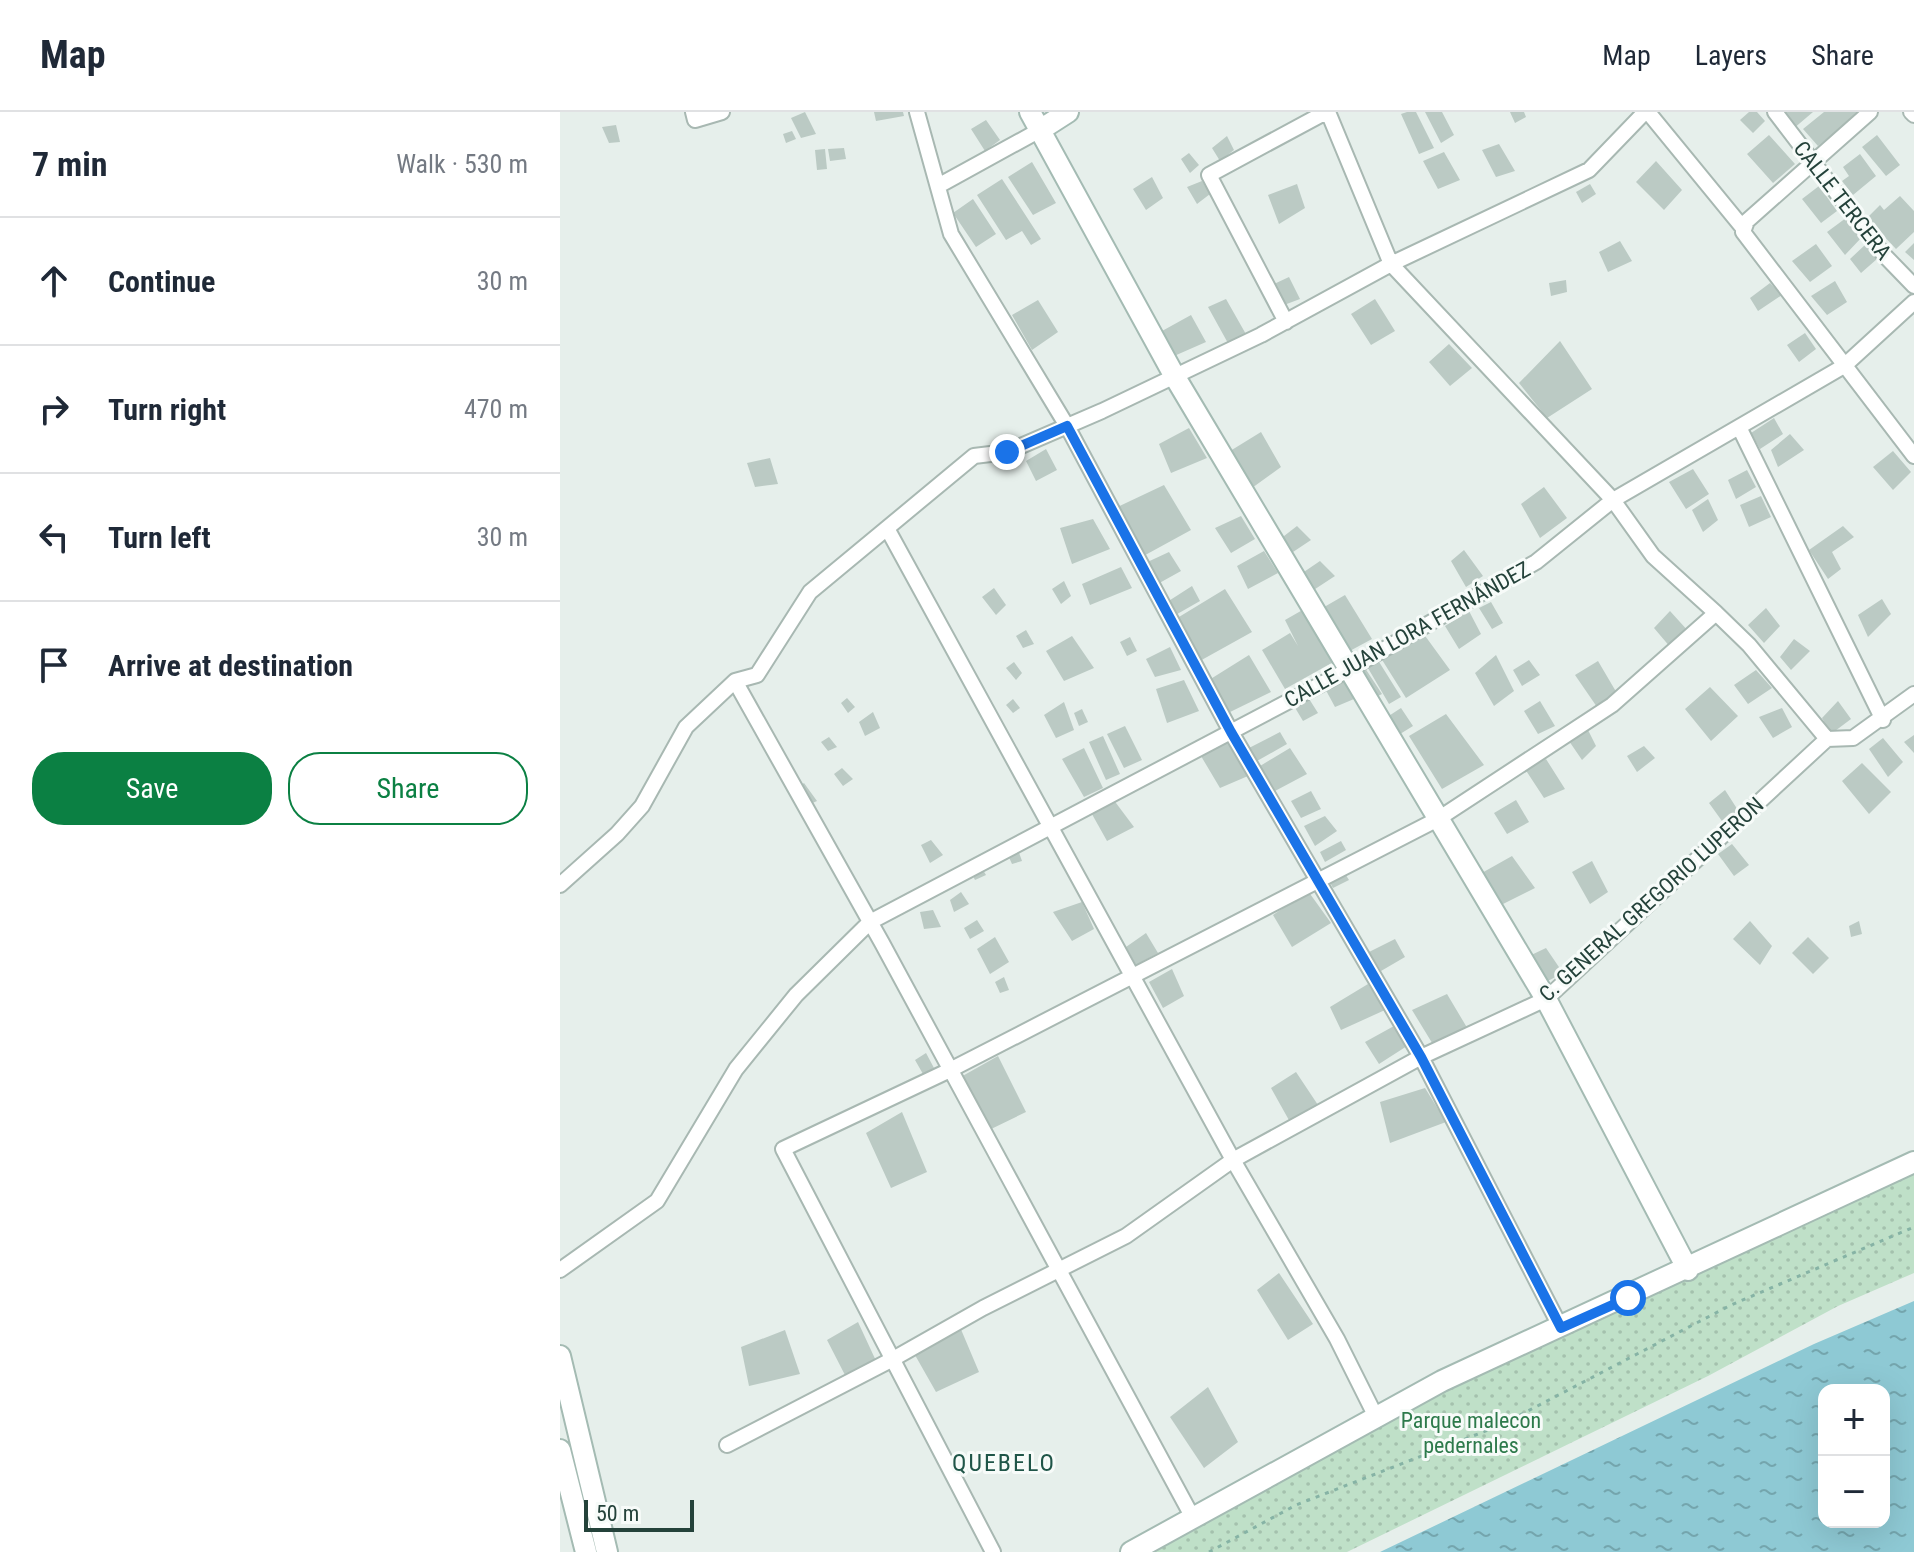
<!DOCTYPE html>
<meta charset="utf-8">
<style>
:root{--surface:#fff;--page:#f2f2f3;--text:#1f2937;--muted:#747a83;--line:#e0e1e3;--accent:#0b8043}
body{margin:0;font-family:"Roboto Condensed",sans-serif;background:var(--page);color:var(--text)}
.controls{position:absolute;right:24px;bottom:24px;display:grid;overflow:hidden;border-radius:16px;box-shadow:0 8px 32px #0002}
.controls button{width:72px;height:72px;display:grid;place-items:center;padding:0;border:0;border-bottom:2px solid var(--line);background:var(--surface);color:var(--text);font:40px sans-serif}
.scale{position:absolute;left:24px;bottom:20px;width:110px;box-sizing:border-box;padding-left:8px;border:4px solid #24423a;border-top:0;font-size:22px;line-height:28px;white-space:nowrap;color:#24423a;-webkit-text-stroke:6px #f7fbf9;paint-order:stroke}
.stop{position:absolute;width:24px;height:24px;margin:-18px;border:6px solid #1a73e8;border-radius:50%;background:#fff}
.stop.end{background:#1a73e8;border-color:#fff;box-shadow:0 2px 8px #0008}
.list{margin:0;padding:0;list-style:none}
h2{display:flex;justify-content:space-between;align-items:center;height:104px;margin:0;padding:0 32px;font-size:34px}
h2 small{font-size:26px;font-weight:400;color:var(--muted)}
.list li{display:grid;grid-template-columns:52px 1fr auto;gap:24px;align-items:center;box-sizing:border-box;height:128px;padding:0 32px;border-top:2px solid var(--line)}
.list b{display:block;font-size:30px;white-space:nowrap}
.list em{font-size:26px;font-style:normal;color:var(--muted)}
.actions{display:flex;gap:16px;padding:24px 32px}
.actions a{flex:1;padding:18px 0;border:2px solid var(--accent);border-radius:32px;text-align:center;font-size:28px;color:var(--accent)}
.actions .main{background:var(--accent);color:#fff}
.icon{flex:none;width:44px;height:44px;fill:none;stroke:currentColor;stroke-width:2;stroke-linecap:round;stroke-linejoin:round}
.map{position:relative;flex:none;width:1354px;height:1440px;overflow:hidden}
header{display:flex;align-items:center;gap:48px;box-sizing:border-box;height:112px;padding:0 40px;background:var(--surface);border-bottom:2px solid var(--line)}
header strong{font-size:38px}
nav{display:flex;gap:44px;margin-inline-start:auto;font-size:28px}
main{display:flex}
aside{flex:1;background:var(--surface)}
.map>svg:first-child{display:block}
.park{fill:url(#park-dots)}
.water{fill:url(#water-ripples);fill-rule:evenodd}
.building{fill:#bbcac4}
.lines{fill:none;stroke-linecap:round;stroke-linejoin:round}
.street-casing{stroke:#a8b8b2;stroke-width:18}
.secondary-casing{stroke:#a4bbb3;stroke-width:24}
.path{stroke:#86b3a5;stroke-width:3;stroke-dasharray:4 6;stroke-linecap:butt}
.street{stroke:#fff;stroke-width:14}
.secondary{stroke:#fff;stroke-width:20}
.route{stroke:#1a73e8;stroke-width:10}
.labels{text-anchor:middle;stroke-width:6;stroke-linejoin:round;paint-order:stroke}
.street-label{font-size:22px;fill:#24423a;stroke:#f7fbf9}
.park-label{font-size:22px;fill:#2d7a4b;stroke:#f7fbf9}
.neighbourhood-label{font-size:24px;letter-spacing:2px;fill:#1f5548;stroke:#f7fbf9}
</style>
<header>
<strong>Map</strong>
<nav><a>Map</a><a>Layers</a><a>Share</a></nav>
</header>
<main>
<aside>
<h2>7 min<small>Walk · 530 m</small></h2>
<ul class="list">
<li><svg class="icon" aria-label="ahead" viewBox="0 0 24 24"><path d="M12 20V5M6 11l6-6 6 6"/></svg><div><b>Continue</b></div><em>30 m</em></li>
<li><svg class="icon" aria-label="right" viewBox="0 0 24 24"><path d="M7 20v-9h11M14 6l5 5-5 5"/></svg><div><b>Turn right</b></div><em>470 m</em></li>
<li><svg class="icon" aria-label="left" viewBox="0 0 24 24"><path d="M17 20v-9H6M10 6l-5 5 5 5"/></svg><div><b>Turn left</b></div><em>30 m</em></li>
<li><svg class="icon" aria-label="arrive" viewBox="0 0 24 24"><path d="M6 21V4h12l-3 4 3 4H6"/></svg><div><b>Arrive at destination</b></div></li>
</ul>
<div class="actions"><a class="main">Save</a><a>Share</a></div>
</aside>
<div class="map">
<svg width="1354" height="1440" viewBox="0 0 1354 1440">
<defs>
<pattern id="park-dots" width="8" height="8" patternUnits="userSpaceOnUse" patternTransform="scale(2)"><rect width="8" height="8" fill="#bfe0c8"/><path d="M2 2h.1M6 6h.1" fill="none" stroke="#a4c1ad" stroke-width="1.8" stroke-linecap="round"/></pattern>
<pattern id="water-ripples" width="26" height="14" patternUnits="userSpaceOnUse" patternTransform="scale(2)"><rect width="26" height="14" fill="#8ec9d4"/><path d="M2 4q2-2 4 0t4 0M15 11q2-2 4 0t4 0" fill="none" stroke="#74a5ad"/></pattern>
</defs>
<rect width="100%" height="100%" fill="#e6efeb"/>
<path class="park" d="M1354 1050V1161L1278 1194 1148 1264 787 1440H582L884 1275Z"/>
<path class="water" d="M1354 1189V1440H820L1254 1232ZM1264 1278H1324V1410H1264Z"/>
<path class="building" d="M245 0 256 22 241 26 231 6Z
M314 0H343L344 4 316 9Z
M847 0H856L874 36 859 42 841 2Z
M865 0H882L894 23 881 31Z
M950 0H964L966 5 955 11Z
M1189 0H1197L1205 9 1193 21 1180 8Z
M1221 0H1253L1233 17Z
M1264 0H1300L1258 34 1243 17Z
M426 8 440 28 425 39 411 17Z
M56 13 60 30 49 31 42 15Z
M232 19 236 27 226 31 223 22Z
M1209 23 1235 52 1213 71 1187 42Z
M1317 23 1340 53 1326 64 1302 35Z
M667 24 674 38 660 49 652 36Z
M939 32 955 59 936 65 922 38Z
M284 36 286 47 270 49 268 37Z
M265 37 267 57 257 58 255 38Z
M884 40 900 68 878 77 863 49Z
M629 41 639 53 630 61 621 47Z
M1300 42 1316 64 1293 83 1282 69 1289 64 1283 55Z
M1096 49 1122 78 1104 98 1076 70Z
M472 50 496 91 473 103 448 65Z
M592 65 603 86 586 98 573 77Z
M442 67 481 127 471 133 462 119 446 128 417 83Z
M642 69 650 82 637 92 627 75Z
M737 72 745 96 719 112 708 83Z
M1030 72 1036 82 1022 91 1016 80Z
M1259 74 1277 99 1261 111 1242 87Z
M1340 84 1354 99V120L1336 137 1307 106 1320 93 1324 98Z
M413 87 436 122 416 135 393 101Z
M1286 106 1302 125 1285 143 1267 120Z
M1060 129 1072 149 1048 160 1039 140Z
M1307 131 1317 147 1301 161 1290 147Z
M1354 131V148L1345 140Z
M1256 132 1272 154 1250 170 1232 149Z
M729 165 740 187 724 193 714 172Z
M1006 168 1007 180 991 184 989 171Z
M1275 169 1287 190 1267 203 1251 184Z
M1210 171 1222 183 1198 199 1190 186Z
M666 187 687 224 669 233 648 195Z
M815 187 835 219 811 233 791 202Z
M478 188 498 220 472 238 452 203Z
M631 203 646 230 605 248 593 224Z
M1245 221 1256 237 1239 250 1227 233Z
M1000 229 1032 277 987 306 959 271Z
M889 232 912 256 890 274 869 250Z
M1214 306 1223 322 1200 337 1191 321Z
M629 316 647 346 611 361 599 332Z
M701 320 721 355 685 381 662 344Z
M1230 322 1244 338 1218 355 1211 338Z
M486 337 497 358 476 369 466 349Z
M1333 339 1351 360 1333 378 1313 355Z
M210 346 218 372 195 375 187 351Z
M1133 357 1149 382 1126 397 1109 370Z
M1187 358 1196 375 1176 387 1168 368Z
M604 373 631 418 578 447 549 399Z
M984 375 1007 406 980 426 961 392Z
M1201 384 1211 405 1189 415 1180 393Z
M1148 387 1158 408 1143 420 1132 398Z
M681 404 695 427 671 441 655 416Z
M533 407 550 437 512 452 500 416Z
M737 414 751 428 724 446 715 431Z
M1283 414 1294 425 1272 440 1281 457 1268 467 1249 438Z
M904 438 923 464 906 475 891 449Z
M704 439 718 461 688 477 677 454Z
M609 440 621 459 594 474 581 453Z
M760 449 775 464 746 483 735 466Z
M561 455 572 476 530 493 522 472Z
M504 469 511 484 501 492 492 477Z
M632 474 640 489 612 505 604 492Z
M434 476 446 493 436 503 422 485Z
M665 477 692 520 638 550 614 508Z
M785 483 812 527 786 541 759 498Z
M1322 487 1331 502 1308 525 1298 503Z
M931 490 943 511 932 517 919 496Z
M746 496 777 548 725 577 702 538 730 521 738 534 725 508Z
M1206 496 1220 514 1204 531 1188 513Z
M909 499 921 522 899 537 885 514Z
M1110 499 1129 520 1111 536 1094 516Z
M466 518 474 532 463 536 456 524Z
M863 521 890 558 846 586 819 543Z
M512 524 534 556 504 569 486 539Z
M570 525 577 539 567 544 560 530Z
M1234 527 1250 539 1231 558 1220 545Z
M610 535 621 558 595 565 586 547Z
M689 543 711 580 668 601 649 568Z
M936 543 954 579 934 594 915 561Z
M816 545 841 585 829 592 805 551Z
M969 548 980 563 962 574 953 558Z
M1038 549 1058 583 1037 595 1015 563Z
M454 550 462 561 456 568 446 556Z
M803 553 822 582 808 589 791 559Z
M1196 558 1212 576 1188 592 1174 573Z
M779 562 794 587 775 595 762 571Z
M624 568 639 599 607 611 596 577Z
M1150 575 1178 604 1151 629 1125 597Z
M746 582 758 601 743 609 731 589Z
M287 586 295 595 288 601 281 591Z
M453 587 460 596 453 601 446 593Z
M980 589 995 614 978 622 964 599Z
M1278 589 1291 607 1271 622 1262 606Z
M504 590 514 618 496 626 484 603Z
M841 596 853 614 832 627 821 609Z
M1222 596 1232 615 1213 626 1199 605Z
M522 597 528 610 519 614 514 601Z
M313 600 320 616 305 624 299 610Z
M886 602 924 653 882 677 849 624Z
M565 614 582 648 564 656 547 622Z
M1028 618 1036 634 1022 648 1009 629Z
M720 620 727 632 697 649 689 636Z
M1354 623V641L1344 630Z
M543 624 560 662 546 668 529 630Z
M665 624 688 664 660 676 638 639Z
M269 625 277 635 268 639 261 630Z
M1323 626 1343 650 1328 665 1309 637Z
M1084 634 1095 646 1077 660 1067 644Z
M524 636 543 676 524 685 502 647Z
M730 636 747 662 715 679 700 654Z
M986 647 1005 677 984 686 965 657Z
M1302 651 1331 680 1309 702 1282 669Z
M282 656 293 667 283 674 274 662Z
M244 671 257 689 241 696 233 679Z
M1165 678 1183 706 1167 716 1149 691Z
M751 679 761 697 741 706 731 689Z
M550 683 574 715 547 729 528 695Z
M956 688 969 710 947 722 934 701Z
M765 704 777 719 755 734 744 714Z
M371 728 383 743 370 751 361 733Z
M781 729 786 738 765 750 760 740Z
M1172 732 1189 753 1174 764 1158 742Z
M457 735 462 749 452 752 447 741Z
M952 744 975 776 939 794 920 762Z
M417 748 426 763 415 768 408 754Z
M1032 749 1048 780 1030 792 1012 760Z
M780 754 789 768 773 776 766 763Z
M748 779 771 811 732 835 713 803Z
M401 780 409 792 394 800 390 788Z
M522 790 534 817 512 829 493 800Z
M373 798 381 815 364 817 360 800Z
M417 808 424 819 410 827 404 816Z
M1190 809 1212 834 1200 853 1173 827Z
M1299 809 1302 822 1291 825 1289 814Z
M586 821 598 841 576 853 566 835Z
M435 825 449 850 430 862 417 837Z
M1248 825 1269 846 1253 862 1232 841Z
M835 827 845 845 821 859 809 840Z
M986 836 1003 861 984 871 967 845Z
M612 857 624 884 603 896 589 870Z
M444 865 449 878 440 881 435 870Z
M808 872 825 898 781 918 770 895Z
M887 882 912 924 877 939 852 898Z
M834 914 847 934 819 952 805 930Z
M366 941 374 956 363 962 355 948Z
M438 944 466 1000 427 1019 399 966Z
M736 960 758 993 730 1010 711 976Z
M865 976 886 1010 830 1031 820 990Z
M342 1000 367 1060 331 1076 306 1021Z
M719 1161 753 1212 728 1228 697 1178Z
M397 1208 419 1260 376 1280 347 1229Z
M298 1210 317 1251 286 1265 267 1228Z
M225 1218 240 1262 189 1274 181 1235Z
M648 1275 678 1330 644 1356 610 1305Z"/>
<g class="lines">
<defs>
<path id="street" d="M133 0 135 8 162 0
M357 0 391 122 507 314 671 620 861 945 1001 1216
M768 0 831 152 1053 388 1093 444 1156 501
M1088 0 1183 116
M1215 0 1324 143 1354 174
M1310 0 1187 109 1183 120 1354 344
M1351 0 1354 3
M378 74 480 18
M726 210 649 63 766 0
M1180 317 1323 608
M328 418 673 1048 777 1227 816 1305
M175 569 322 831 633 1406
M0 773 57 722 82 694 126 615 175 569 197 563 250 480 414 344 447 340 542 299 701 223 831 152 1029 58 1085 0
M0 1158 97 1089 176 957 236 883 310 810 788 558 976 450 1053 388 1284 254 1354 190
M167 1333 333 1247 423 1196 566 1124 673 1048 861 945 986 887 1267 627 1293 626 1354 582
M433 1440 223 1037 388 959 878 707 1052 593 1156 501 1189 533 1267 627"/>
<path id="secondary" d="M470 0 615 265 986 887 1128 1158
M480 18 508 0
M0 1244 47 1440
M0 1338 26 1440
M571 1440 882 1269 1354 1050"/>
</defs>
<use href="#street" class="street-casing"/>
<use href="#secondary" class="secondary-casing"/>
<path class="path" d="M649 1440 736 1393 941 1313 1171 1193 1354 1115"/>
<use href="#street" class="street"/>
<use href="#secondary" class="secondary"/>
</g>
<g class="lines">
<path class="route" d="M447 340 507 314 671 620 861 945 1001 1216 1068 1186"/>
</g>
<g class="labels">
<g class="street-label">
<text transform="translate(1283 88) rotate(52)" y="8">CALLE TERCERA</text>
<text transform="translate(847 522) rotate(-29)" y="8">CALLE JUAN LORA FERNÁNDEZ</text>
<text transform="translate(1091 787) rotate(-42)" y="8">C. GENERAL GREGORIO LUPERON</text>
</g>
<g class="park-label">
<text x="911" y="1316">Parque malecon<tspan x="911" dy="25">pedernales</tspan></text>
</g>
<g class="neighbourhood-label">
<text x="444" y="1359">QUEBELO</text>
</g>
</g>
</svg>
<div class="controls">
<button>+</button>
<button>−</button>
</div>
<div class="scale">50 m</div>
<div class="stop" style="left:1068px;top:1186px"></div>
<div class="stop end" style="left:447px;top:340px"></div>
</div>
</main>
